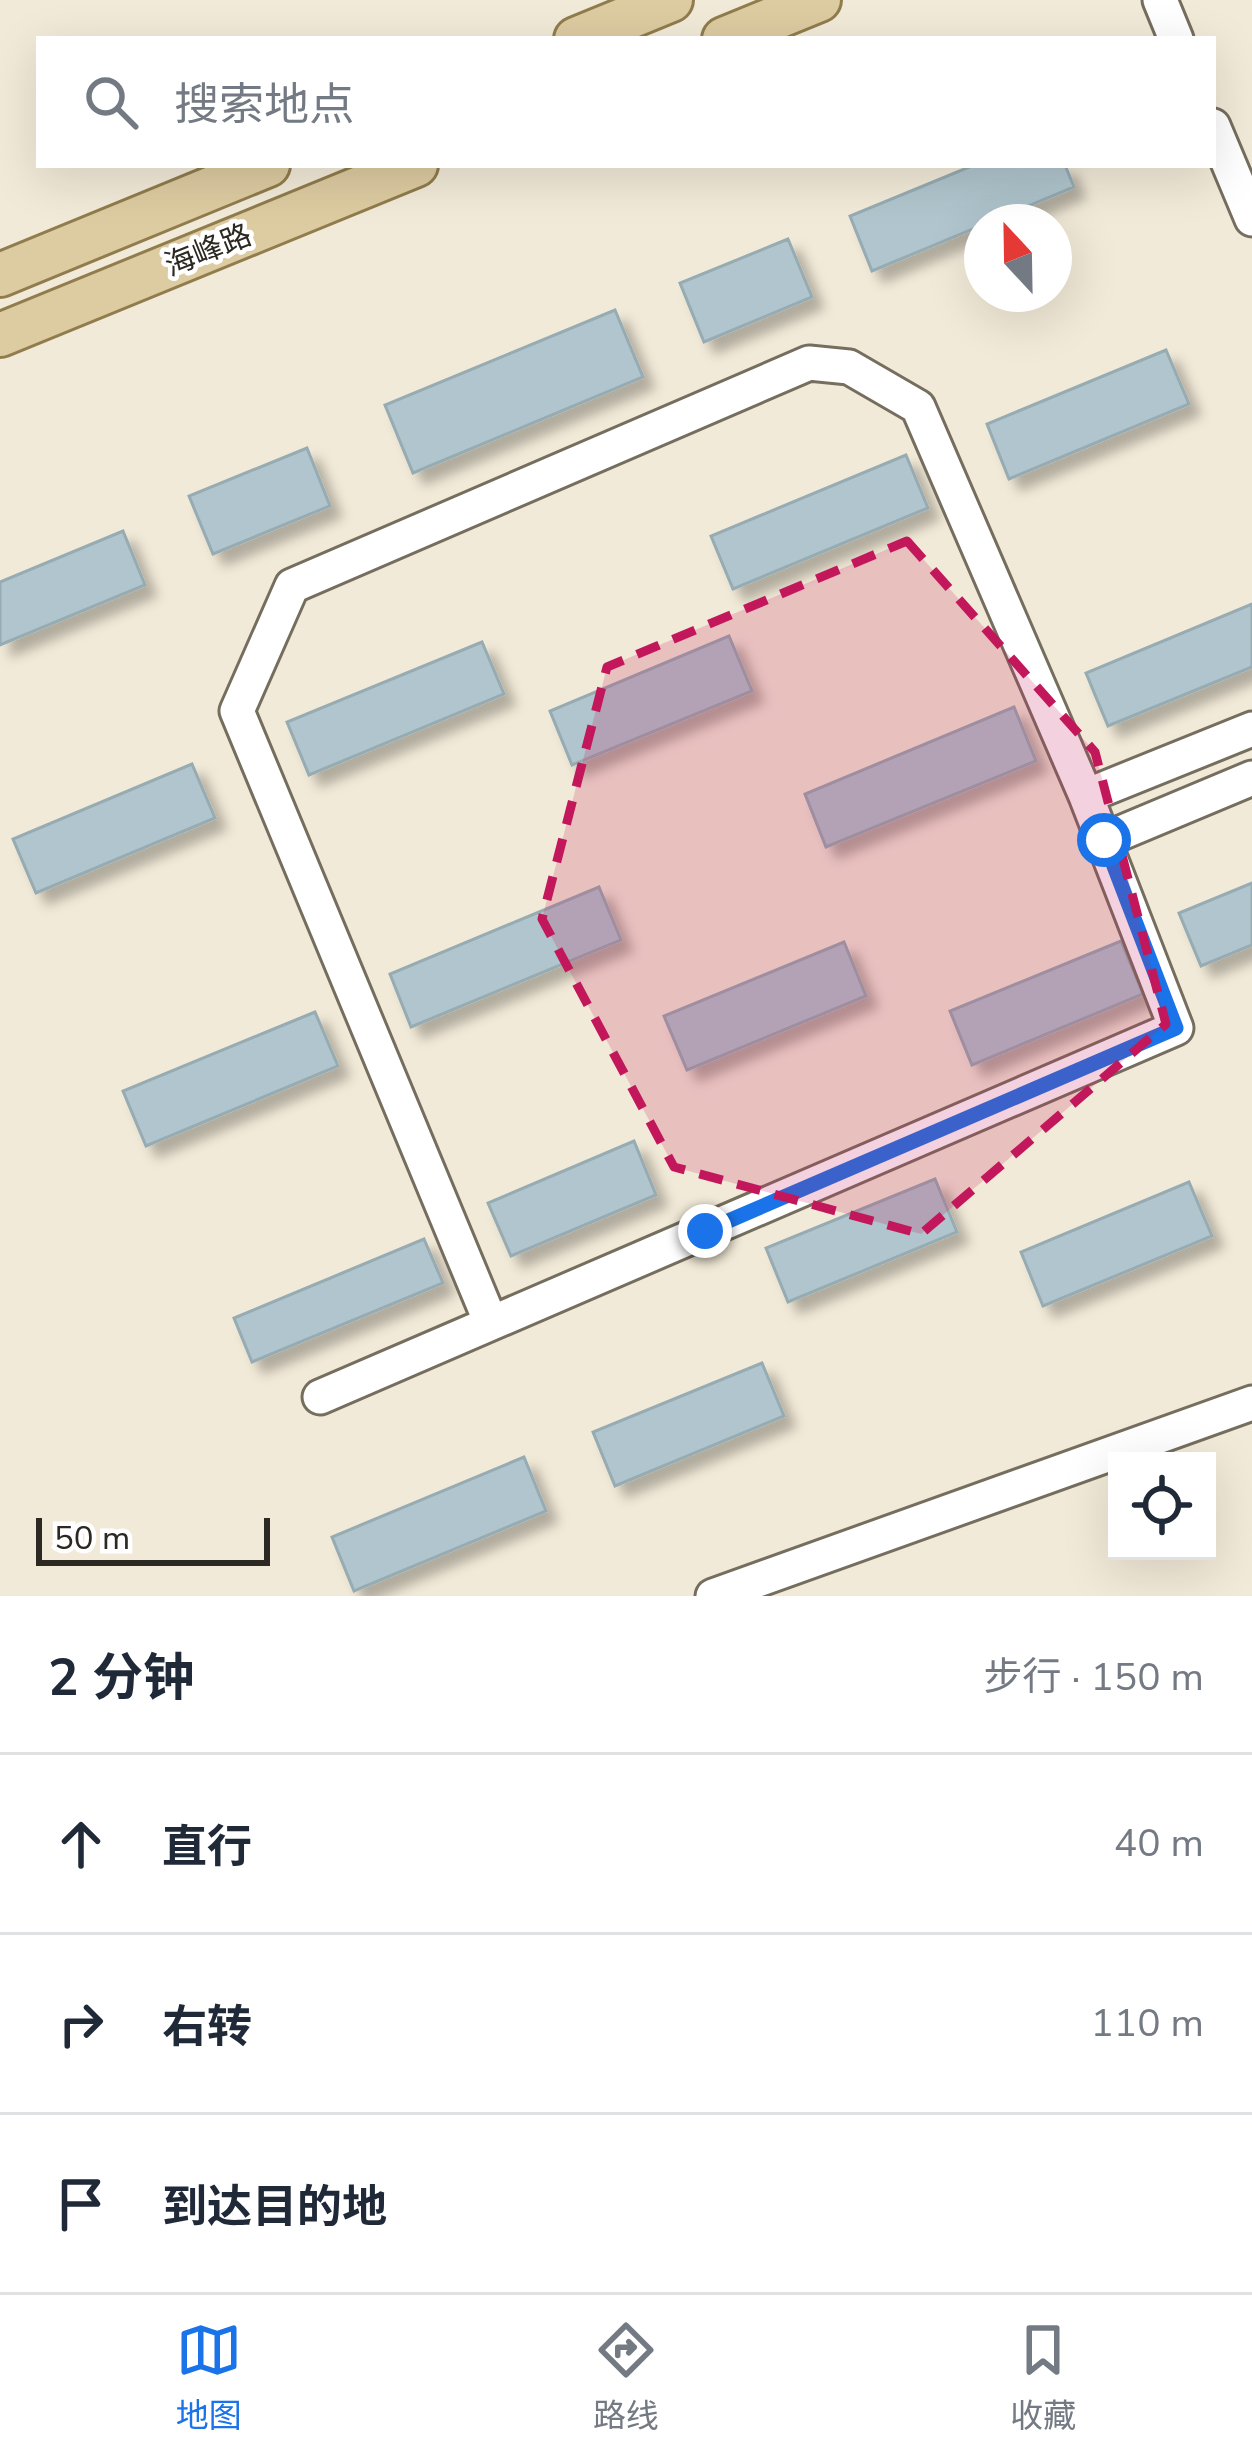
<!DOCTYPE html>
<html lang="zh">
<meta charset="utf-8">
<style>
:root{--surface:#fff;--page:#f6f6f7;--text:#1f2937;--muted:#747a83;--line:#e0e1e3;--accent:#1a73e8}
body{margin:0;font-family:"Nunito Sans","Noto Sans SC",sans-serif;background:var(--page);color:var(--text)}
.controls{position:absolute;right:36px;bottom:36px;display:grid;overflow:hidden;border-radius:0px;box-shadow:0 12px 48px #0002}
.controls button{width:108px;height:108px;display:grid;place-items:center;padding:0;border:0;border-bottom:3px solid var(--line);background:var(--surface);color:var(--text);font:60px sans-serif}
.compass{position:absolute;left:964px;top:204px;width:108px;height:108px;border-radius:50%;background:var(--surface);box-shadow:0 12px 48px #0002;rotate:338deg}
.scale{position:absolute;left:36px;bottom:30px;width:234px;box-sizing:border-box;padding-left:12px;border:6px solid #2c2922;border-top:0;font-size:33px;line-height:42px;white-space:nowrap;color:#2c2922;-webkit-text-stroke:9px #fff;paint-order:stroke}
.stop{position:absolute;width:36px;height:36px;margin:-27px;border:9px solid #1a73e8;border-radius:50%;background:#fff}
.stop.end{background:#1a73e8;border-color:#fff;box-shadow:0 3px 12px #0008}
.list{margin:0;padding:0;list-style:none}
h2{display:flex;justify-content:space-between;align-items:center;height:156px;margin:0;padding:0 48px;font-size:51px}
h2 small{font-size:39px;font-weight:400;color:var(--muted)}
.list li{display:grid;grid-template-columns:78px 1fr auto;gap:36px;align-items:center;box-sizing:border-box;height:180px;padding:0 48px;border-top:3px solid var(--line)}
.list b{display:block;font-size:45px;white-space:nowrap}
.list em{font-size:39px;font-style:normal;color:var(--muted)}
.icon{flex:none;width:66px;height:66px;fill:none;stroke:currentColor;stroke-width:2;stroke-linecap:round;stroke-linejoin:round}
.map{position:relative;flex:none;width:1252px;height:1596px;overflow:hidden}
.search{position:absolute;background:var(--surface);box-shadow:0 12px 48px #0002;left:36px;right:36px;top:36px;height:132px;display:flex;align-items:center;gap:30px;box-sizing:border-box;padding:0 42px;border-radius:0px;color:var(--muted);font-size:45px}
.sheet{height:696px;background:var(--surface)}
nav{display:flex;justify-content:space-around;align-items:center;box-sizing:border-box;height:168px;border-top:3px solid var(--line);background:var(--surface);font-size:33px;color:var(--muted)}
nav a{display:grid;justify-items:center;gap:6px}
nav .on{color:var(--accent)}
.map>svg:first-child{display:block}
.building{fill:#b0c5cd;stroke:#96abb2;stroke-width:3;filter:url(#shadow)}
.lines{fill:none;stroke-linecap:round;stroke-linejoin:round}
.minor-casing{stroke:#756e5e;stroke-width:39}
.major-casing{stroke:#907c4c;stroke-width:48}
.minor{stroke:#fff;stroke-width:33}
.major{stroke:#ddcba1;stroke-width:42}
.route{stroke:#1a73e8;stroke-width:15}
.marked{fill:#c2185b;fill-opacity:0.2;stroke:#c2185b;stroke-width:9;stroke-dasharray:24 15;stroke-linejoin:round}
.labels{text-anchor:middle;stroke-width:9;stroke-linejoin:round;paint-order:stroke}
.street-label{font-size:30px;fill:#2c2922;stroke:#fff}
</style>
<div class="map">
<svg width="1252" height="1596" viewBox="0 0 1252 1596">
<defs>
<filter id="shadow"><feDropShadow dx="11" dy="11" stdDeviation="6" flood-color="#0004"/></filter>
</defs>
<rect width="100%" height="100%" fill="#f2ead8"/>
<path class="building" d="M974 165H1065L1074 187 872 271 850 216Z
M788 239 812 297 704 342 680 283Z
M615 310 643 377 413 473 385 405Z
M1166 350 1189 404 1009 479 987 424Z
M307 448 330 506 213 554 189 496Z
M906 455 928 508 733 589 711 536Z
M123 531 145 585 0 645V582Z
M1252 604V667L1108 726 1086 673Z
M729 636 752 691 572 765 550 711Z
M482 642 504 694 309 775 287 722Z
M1014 707 1036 761 826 847 805 794Z
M192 764 215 818 36 893 13 839Z
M1252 883V945L1201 966 1179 913Z
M599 887 621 940 411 1027 390 974Z
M1121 941 1143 994 972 1065 950 1011Z
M844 942 866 996 687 1070 664 1016Z
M315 1012 338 1066 146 1146 123 1091Z
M634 1141 656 1195 511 1256 488 1203Z
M935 1179 957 1232 788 1302 766 1248Z
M1189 1182 1212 1236 1043 1306 1021 1252Z
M424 1239 443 1283 252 1362 234 1318Z
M762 1363 784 1416 615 1486 593 1432Z
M524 1457 546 1511 354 1591 332 1537Z"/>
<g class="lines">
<defs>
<path id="minor" d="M1160 0 1176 39
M1213 126 1252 219
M1086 796 1252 729
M1104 840 1252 778
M320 1397 1176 1028 1086 796 918 407 849 367 809 363 292 586 237 711 491 1323
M713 1596 1252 1403"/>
<path id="major" d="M576 39 671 0
M724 39 819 0
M0 275 268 165
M0 335 416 165"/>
</defs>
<use href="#minor" class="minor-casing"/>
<use href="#major" class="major-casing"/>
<use href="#minor" class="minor"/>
<use href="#major" class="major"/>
</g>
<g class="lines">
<path class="route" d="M705 1231 1176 1028 1104 840"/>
</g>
<path class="marked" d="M907 541 1095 752 1166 1024 921 1234 674 1167 542 919 607 667Z"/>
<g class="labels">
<g class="street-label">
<text transform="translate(208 250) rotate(-22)" y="10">海峰路</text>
</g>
</g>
</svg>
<div class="controls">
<button><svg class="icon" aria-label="locate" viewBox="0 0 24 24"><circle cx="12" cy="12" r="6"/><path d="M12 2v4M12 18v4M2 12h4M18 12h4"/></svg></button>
</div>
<svg class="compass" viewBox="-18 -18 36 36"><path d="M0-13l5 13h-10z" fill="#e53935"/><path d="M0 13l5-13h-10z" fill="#747a83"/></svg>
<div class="scale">50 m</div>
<div class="stop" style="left:1104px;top:840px"></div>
<div class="stop end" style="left:705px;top:1231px"></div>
<div class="search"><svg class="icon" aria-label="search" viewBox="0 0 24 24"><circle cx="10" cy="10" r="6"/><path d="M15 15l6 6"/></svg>搜索地点</div>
</div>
<section class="sheet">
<h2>2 分钟<small>步行 · 150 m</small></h2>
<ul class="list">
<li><svg class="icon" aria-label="ahead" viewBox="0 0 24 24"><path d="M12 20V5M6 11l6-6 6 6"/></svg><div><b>直行</b></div><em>40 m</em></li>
<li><svg class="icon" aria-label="right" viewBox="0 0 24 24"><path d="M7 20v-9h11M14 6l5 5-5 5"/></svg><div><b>右转</b></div><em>110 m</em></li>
<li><svg class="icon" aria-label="arrive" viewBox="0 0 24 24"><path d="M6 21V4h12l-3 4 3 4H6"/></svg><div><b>到达目的地</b></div></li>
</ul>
</section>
<nav>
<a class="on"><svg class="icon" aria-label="map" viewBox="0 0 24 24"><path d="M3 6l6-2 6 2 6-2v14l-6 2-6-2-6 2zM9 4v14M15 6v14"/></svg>地图</a>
<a><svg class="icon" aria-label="directions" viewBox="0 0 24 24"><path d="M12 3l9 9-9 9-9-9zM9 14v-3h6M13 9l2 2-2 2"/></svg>路线</a>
<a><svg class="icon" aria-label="saved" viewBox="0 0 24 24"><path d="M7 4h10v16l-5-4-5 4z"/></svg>收藏</a>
</nav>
